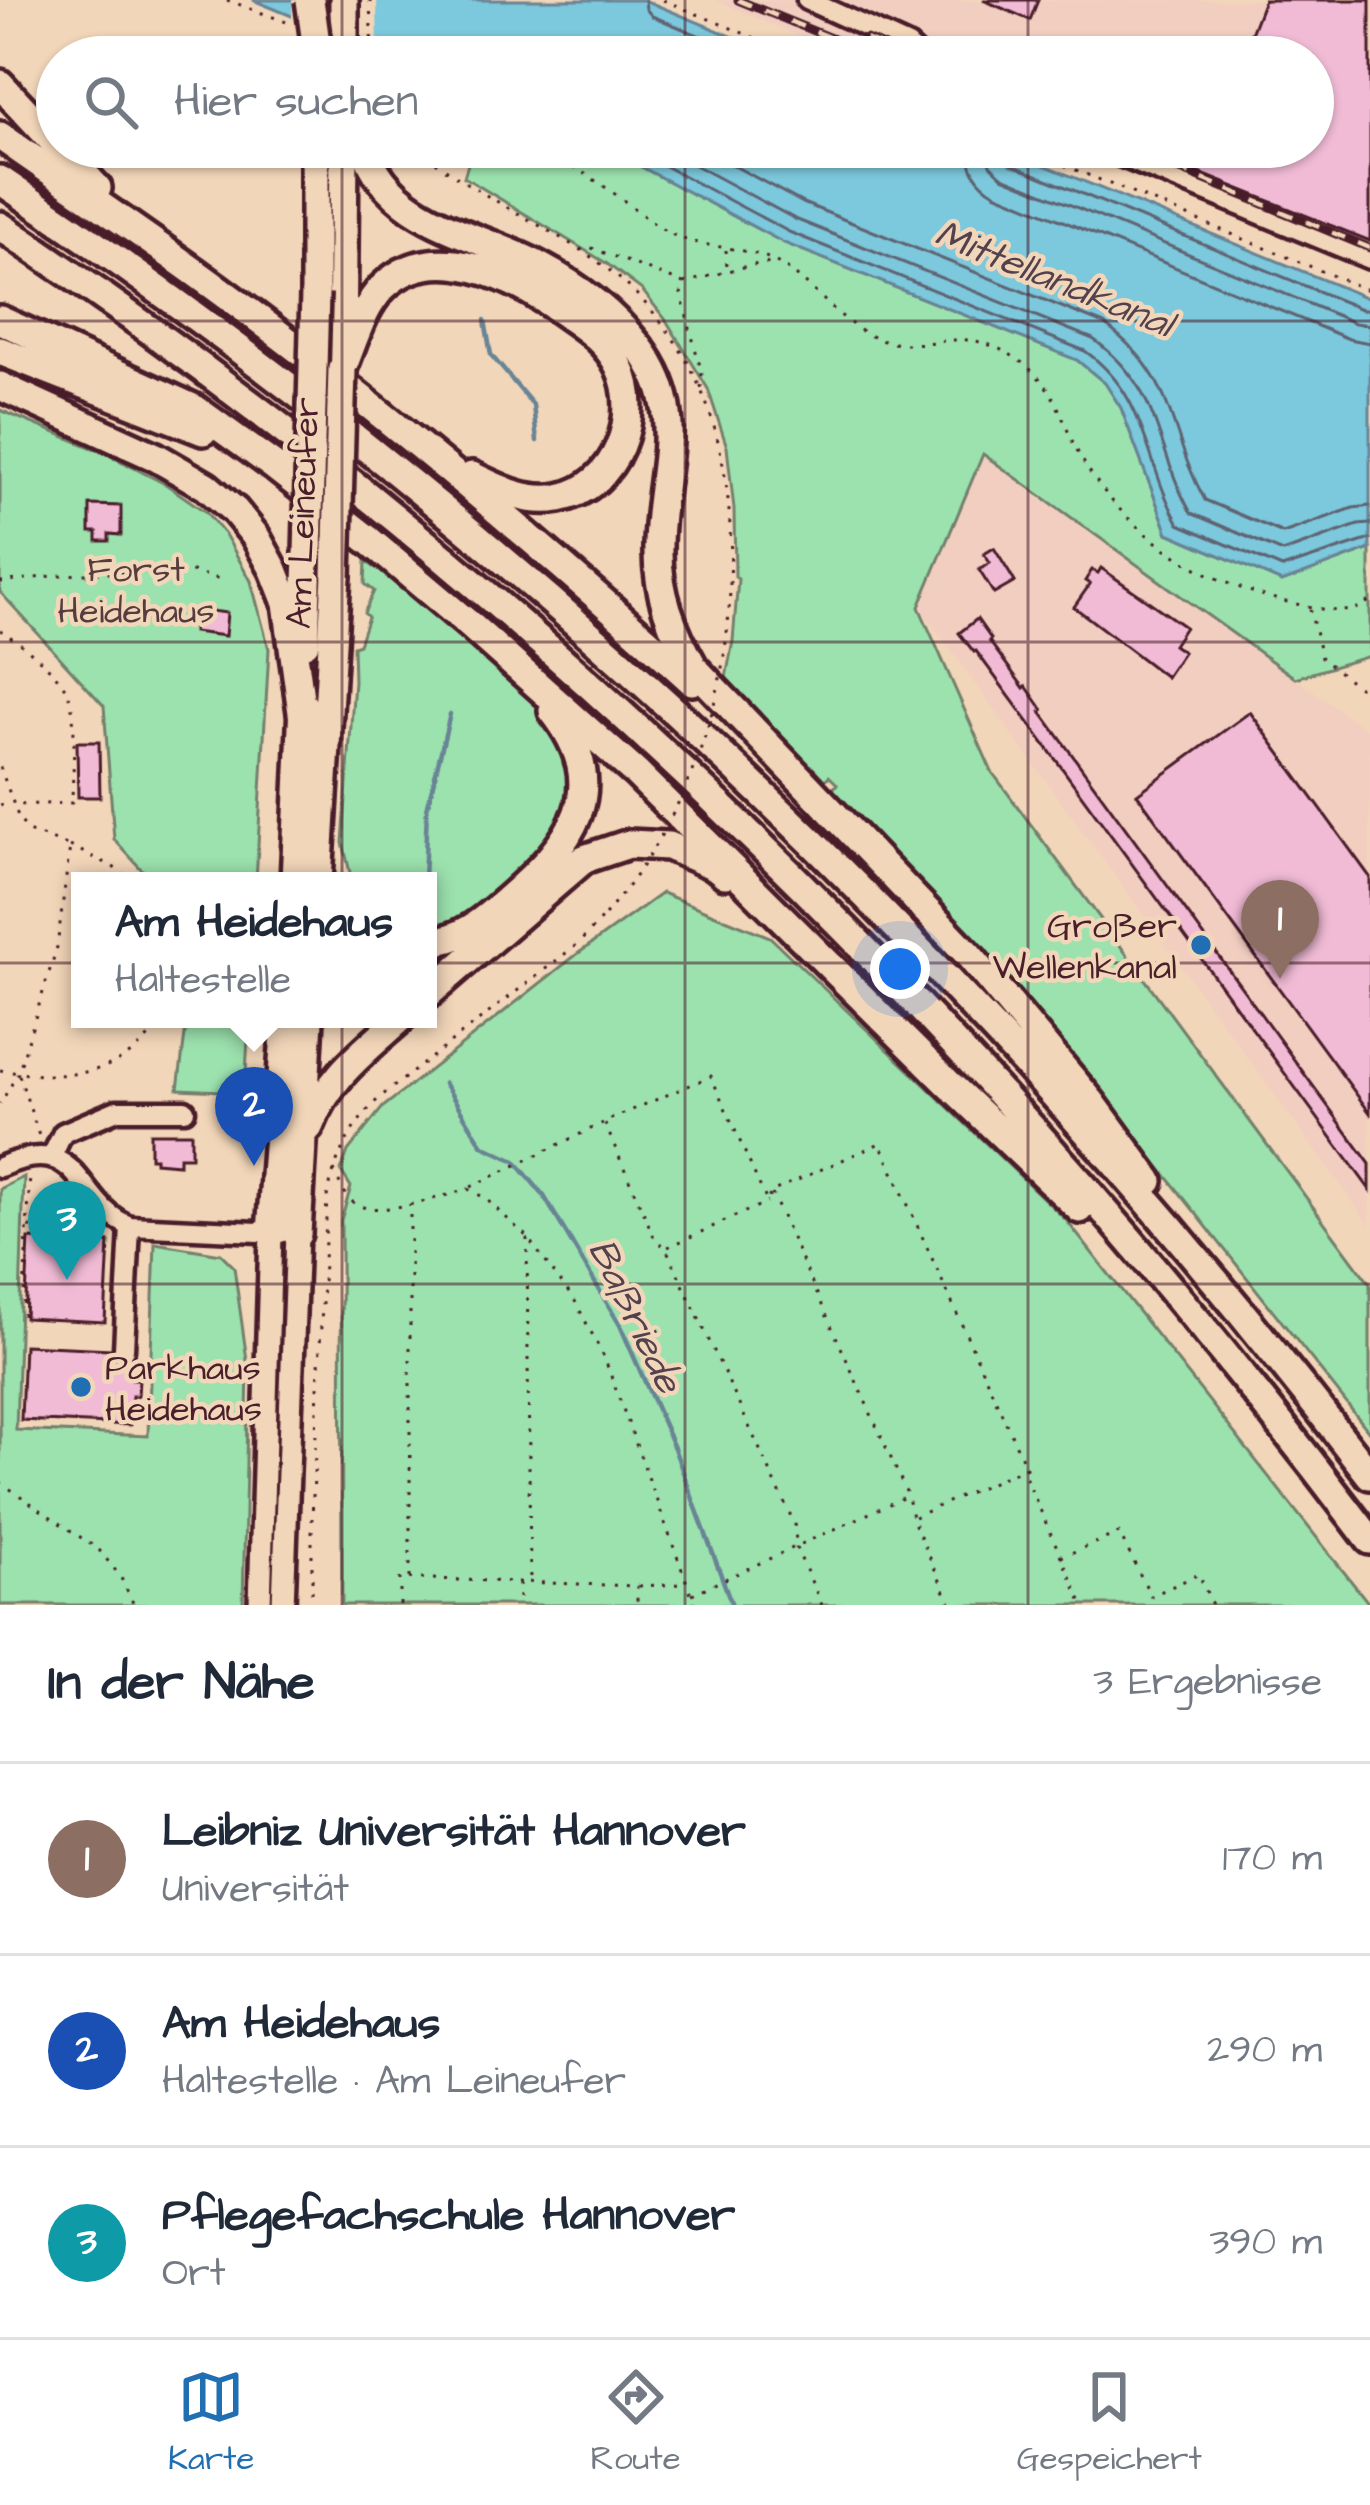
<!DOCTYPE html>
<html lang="de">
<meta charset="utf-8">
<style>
:root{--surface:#fff;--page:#f2f2f3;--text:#1f2937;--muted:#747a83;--line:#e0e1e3;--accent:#1f6fb2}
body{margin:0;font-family:"Architects Daughter",sans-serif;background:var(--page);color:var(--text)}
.you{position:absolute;left:900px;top:969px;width:42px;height:42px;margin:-30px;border:9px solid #fff;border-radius:50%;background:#1a73e8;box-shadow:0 0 0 18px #1a73e833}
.badge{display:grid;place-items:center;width:78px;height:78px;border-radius:50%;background:var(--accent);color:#fff;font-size:39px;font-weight:700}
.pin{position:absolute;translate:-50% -99px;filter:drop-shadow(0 3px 6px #0008)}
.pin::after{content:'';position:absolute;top:63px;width:42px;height:36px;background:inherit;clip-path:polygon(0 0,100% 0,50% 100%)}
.popup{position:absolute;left:71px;top:872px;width:366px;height:156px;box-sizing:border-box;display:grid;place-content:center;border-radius:0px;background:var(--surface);filter:drop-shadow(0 3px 9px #0005);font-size:39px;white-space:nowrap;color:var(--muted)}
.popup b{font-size:45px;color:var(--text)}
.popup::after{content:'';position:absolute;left:50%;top:100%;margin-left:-24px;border:24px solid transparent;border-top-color:var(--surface)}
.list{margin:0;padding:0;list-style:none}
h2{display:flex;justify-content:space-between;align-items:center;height:156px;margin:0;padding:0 48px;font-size:51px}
h2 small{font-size:39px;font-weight:400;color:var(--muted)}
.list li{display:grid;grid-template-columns:78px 1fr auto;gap:36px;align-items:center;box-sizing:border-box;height:192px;padding:0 48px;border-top:3px solid var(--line)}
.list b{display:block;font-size:45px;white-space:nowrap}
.list p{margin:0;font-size:39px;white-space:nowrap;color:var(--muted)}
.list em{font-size:39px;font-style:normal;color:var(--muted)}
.icon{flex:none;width:66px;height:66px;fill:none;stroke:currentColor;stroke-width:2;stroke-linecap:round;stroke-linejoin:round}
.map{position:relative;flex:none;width:1370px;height:1605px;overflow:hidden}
.search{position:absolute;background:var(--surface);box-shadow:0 3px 9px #0004;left:36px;right:36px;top:36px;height:132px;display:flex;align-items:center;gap:30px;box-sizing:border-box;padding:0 42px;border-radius:66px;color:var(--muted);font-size:45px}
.sheet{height:732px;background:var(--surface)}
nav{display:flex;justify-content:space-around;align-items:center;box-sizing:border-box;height:168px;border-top:3px solid var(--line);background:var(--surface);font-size:33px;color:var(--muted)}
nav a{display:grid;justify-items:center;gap:6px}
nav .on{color:var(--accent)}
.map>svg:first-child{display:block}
.built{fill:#f2cec1}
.green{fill:#9ce2ae;stroke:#73806c;stroke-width:3}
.water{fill:#7cc8dc;stroke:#688495;stroke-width:3}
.pier{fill:#f2d6b9}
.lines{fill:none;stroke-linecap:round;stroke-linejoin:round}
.shore{stroke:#5e6372;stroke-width:3}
.stream{stroke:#688495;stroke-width:4.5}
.building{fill:#f1bbd5;stroke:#4a1f2b;stroke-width:3}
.minor-casing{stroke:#4a1f2b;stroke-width:27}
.major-casing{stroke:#4a1f2b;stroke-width:30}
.highway-casing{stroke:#4a1f2b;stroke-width:36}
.path{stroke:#4a1f2b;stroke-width:3;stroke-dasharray:3 9;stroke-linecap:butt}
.minor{stroke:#f2d6b9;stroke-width:18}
.major{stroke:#f2d6b9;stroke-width:21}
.highway{stroke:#f2d6b9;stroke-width:27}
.rail-casing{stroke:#4a1f2b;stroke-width:9}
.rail{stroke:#f2d6b9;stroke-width:4.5;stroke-dasharray:14;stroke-linecap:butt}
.highway-bridge-casing{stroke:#4a1f2b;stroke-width:36;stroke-linecap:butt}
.path-bridge{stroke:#4a1f2b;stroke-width:3;stroke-dasharray:3 9;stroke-linecap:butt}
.highway-bridge{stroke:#f2d6b9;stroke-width:27}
.grid{fill:none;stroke:#4a1f2b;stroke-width:3;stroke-opacity:0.55}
.poi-dot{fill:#1f6fb2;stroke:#f2d6b9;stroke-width:4.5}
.labels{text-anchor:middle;stroke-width:9;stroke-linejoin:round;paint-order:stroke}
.street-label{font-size:36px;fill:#4a1f2b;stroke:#f2d6b9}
.park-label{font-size:36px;fill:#563c3f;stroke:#f2d6b9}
.poi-label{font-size:36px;fill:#4a1f2b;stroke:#f2d6b9;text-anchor:end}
.water-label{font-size:39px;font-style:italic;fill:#54414e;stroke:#f2d6b9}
</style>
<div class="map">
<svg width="1370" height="1605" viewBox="0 0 1370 1605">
<rect width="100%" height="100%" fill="#f2d6b9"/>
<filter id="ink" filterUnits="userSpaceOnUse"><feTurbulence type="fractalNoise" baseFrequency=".00833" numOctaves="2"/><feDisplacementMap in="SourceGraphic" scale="24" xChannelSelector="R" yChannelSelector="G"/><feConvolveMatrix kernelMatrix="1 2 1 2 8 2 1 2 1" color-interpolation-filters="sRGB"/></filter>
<g filter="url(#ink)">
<path class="built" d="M715 0H1370V272L1064 147H1313V57H845Z
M983 453 1370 732V1226L919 607Z"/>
<path class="green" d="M473 147H604L784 243 1077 360 1105 383 1121 408 1168 533 1282 582 1370 549V656L1295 678 983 454 919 607 992 772 1370 1284V1433L1077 1063 989 960 831 792 837 784 829 776 822 783 724 688 733 641 738 579 735 577 734 509 727 447 708 389 666 320 642 290 606 263 464 177Z
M0 410 105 453 167 485 206 512 226 536 251 581 269 649 256 881H152L114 839 104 706 0 592Z
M366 561 374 567 379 562 518 681 559 727 575 789 551 845 460 924 428 930V881H352L343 843 354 681 353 646 359 644 368 617 364 613 374 591 365 584Z
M662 893 770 937 1066 1220 1370 1605H342L341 1220 351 1187 341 1171 348 1151 383 1107 576 955Z
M187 1019H249L245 1092 178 1089Z
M24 1177 16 1430 148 1436 155 1243 221 1254 234 1267 248 1367 243 1605H0V1189Z"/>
<path class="water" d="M253 0H644L782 57H391Z
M604 147H1000L1370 299V549L1282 582 1168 533 1121 408 1105 383 1077 360 784 243Z"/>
<path class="pier" d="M292 0H377L378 57 292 23Z"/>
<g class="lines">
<path class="shore" d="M645 0 646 9 652 16 751 57
M629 147 789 232 1085 351C1150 398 1143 461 1179 524L1282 568 1370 539
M661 147 795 219 1093 339C1163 389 1154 447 1191 513L1283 552 1358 525 1370 524
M699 147 803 203 1104 324C1178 378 1166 430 1205 500L1283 533 1353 508 1370 506
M968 147C968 168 977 183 995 193L1349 339 1370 343
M986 147 990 165 1003 177 1355 323 1370 325
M1001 147 1002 156 1010 164 1361 309 1370 310"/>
<path class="stream" d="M485 320 491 355 533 405 537 441
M424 881 427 809 450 714
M444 1083 483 1146 515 1161 544 1196 620 1325 674 1448 732 1605"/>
</g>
<path class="building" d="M983 0H1038L1030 20Z
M1264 0H1370V241L1197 172 1207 147H1313V57H1242Z
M90 505 121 506V535L109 534V541H97V532H90Z
M994 548 1015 582 994 594 979 570 990 563 984 554Z
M1101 568 1185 627 1173 645 1183 652 1166 677 1074 607 1090 584 1085 581 1092 570 1098 573Z
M195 609 227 613 225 636 193 632Z
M977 619 991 639 989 641 1024 688 1026 686 1043 710 1041 712 1370 1164V1190L1040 738 976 651 974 652 959 633Z
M1250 712 1370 877V1113L1137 794Z
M77 742H99L100 797H78Z
M150 1133H191V1157H179V1164L155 1162V1158H150Z
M29 1239 109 1242 105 1322 25 1318Z
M24 1345 111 1349 118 1361 124 1362 133 1358 132 1379H139L138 1396H132L130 1425 21 1420Z"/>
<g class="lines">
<defs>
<path id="minor" d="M807 0 908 46 920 57
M1098 147 1370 259
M51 1158 63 1133 117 1110H185
M0 1167C84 1130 74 1204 130 1226L280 1233
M124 1349 130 1226"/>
<path id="major" d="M260 1605 271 1233
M283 1605 297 1234"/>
<path id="highway" d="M344 43V0
M0 84 97 188
M0 136C93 201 187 264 277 333 421 442 558 560 692 681
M365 147C389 224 478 233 539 266 577 286 612 313 638 346 691 414 658 472 658 548 657 592 672 630 694 668L968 954 1092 1103 1149 1181
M0 180C526 531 986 973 1370 1475
M0 226C529 579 988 1033 1370 1540
M315 293V147
M0 320 195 409 274 466 370 541 471 626 636 773 950 1085 1080 1209
M0 351 203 431
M342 353 344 147
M342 369C353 343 362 308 383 287 434 237 513 277 560 310 583 326 606 340 619 366 643 415 617 487 559 498 528 504 499 489 472 476
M0 386 156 457 206 486 235 511 256 537 274 570 287 603 303 720
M305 643 308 554
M295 881 303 705
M318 881 336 576
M428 942C461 941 484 920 508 899 571 844 615 790 553 711
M428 994 584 859 629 844 668 846 715 866 725 874
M309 1127C328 1078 362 1053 400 1019
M271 1233 286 1019
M297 1234 309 1019"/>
</defs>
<use href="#minor" class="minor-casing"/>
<use href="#major" class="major-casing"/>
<use href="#highway" class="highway-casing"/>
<path class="path" d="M227 0 292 24
M370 0 372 57
M663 0 801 57
M417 147C466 189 525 215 579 249 700 325 736 445 730 582
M543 147C568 164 595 179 619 197 636 209 653 225 671 234 704 250 746 245 776 262 811 281 834 317 869 335 903 353 934 338 968 340 991 342 1017 356 1033 372 1062 399 1062 426 1081 458 1129 539 1210 587 1301 605 1323 609 1352 618 1370 600
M1020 147 1370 291
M580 250 589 247 683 283
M726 250 727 269
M701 388 702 374 681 294 684 283 751 265 774 263
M0 582 61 575 184 570 224 580
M1310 609 1321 658 1370 696
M0 630C21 643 61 673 69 696 78 721 72 775 72 803L15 805
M0 767 19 819 28 831 70 846 57 947 18 1073 0 1104
M0 805 11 803
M70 846 112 866 131 881
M0 1070C62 1081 127 1078 162 1019
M19 1075 40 1139
M334 1170C339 1181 344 1196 354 1203 377 1219 442 1196 468 1189L485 1198 527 1237 575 1301 604 1357 695 1605
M471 1187 603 1123
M772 1194 908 1496 912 1518 951 1605
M29 1227 104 1231
M527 1238 530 1584
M668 1247 767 1202
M23 1316 30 1174
M0 1482 99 1550 120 1576 134 1605
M914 1517 1026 1467
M1061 1557 1119 1533 1151 1596 1199 1574 1212 1605
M410 1578V1204
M519 1583V1605
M639 1586 683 1584
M692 1594 907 1496
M312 1605V1518L327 1197C337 1154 348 1130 379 1098L579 943 605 915
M400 1605V1578L637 1586V1605
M822 1605 796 1548 795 1525 666 1248 655 1239 604 1122 711 1076 767 1202 771 1192 880 1143 1026 1467 1024 1474 1083 1605"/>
<use href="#minor" class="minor"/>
<use href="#major" class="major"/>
<use href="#highway" class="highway"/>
<defs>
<path id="rail" d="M738 0 877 57
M866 39 909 57
M1125 147 1370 248"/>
</defs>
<use href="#rail" class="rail-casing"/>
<use href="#rail" class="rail"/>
<defs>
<path id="highway-bridge" d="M310 0 316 43
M344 43 346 56
M308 554 315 293
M336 576 342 369"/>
</defs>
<use href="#highway-bridge" class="highway-bridge-casing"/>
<path class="path-bridge" d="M605 915C684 823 729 703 730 582"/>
<use href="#highway-bridge" class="highway-bridge"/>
</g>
</g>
<path class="grid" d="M342 0V57M685 0V57M1028 0V57M342 147V1605M685 147V1605M1028 147V1605M0 321H1370M0 642H1370M0 963H1370M0 1284H1370"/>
<g class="poi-dot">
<circle cx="1201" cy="945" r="12"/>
<circle cx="81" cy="1387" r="12"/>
</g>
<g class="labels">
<g class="street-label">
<text transform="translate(301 513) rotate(-88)" y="13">Am Leineufer</text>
</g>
<g class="park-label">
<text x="136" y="581">Forst<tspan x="136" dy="41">Heidehaus</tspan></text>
</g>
<g class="poi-label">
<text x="1177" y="937">Großer<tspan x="1177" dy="41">Wellenkanal</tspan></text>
<text x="105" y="1379" text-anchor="start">Parkhaus<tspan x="105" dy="41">Heidehaus</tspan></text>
</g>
<g class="water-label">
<text transform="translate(1055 277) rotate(22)" y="14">Mittellandkanal</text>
<text transform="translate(637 1315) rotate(64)" y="14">Baßriede</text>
</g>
</g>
</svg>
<div class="you"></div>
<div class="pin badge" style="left:1280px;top:979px;background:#8d6e63">1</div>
<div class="pin badge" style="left:254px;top:1166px;background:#1a4fb4">2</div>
<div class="popup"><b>Am Heidehaus</b>Haltestelle</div>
<div class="pin badge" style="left:67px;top:1280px;background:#0f9aa8">3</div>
<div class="search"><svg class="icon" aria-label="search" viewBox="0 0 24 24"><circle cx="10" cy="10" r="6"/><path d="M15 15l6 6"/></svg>Hier suchen</div>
</div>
<section class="sheet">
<h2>In der Nähe<small>3 Ergebnisse</small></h2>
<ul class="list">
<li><span class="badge" style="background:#8d6e63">1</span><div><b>Leibniz Universität Hannover</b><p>Universität</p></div><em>170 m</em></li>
<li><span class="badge" style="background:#1a4fb4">2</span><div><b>Am Heidehaus</b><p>Haltestelle · Am Leineufer</p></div><em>290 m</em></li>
<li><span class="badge" style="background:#0f9aa8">3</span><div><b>Pflegefachschule Hannover</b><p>Ort</p></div><em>390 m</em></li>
</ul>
</section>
<nav>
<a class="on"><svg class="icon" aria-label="map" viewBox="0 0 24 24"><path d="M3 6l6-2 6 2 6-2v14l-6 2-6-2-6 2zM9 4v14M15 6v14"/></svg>Karte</a>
<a><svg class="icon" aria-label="directions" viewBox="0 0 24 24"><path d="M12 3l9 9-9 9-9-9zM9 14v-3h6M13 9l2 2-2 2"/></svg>Route</a>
<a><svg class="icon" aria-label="saved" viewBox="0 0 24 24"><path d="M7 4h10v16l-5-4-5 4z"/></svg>Gespeichert</a>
</nav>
